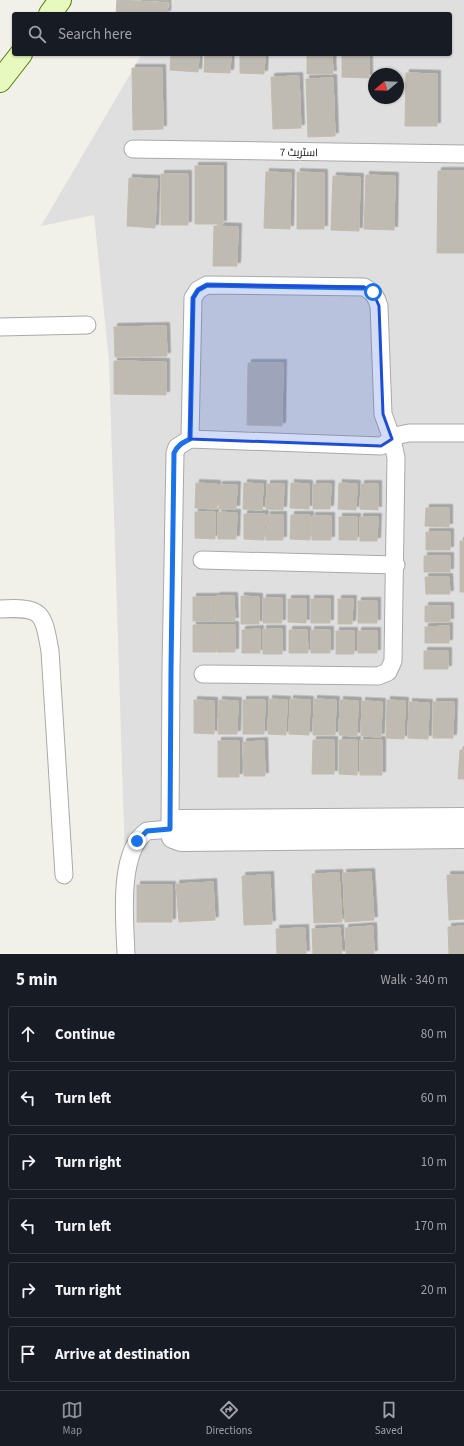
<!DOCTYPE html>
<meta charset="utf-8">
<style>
:root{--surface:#171b24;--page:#242831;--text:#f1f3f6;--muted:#9ea1a6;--line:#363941;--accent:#8c9099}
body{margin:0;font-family:"Source Sans 3",Cairo,sans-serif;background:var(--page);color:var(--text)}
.compass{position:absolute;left:368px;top:68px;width:36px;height:36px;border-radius:50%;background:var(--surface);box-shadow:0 1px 3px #0004;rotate:251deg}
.stop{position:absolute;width:12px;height:12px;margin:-9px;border:3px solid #1a73e8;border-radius:50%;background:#fff}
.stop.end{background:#1a73e8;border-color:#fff;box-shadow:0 1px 4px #0008}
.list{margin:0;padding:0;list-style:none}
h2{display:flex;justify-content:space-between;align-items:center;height:52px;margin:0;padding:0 16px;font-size:17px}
h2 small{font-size:13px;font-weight:400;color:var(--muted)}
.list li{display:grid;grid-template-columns:26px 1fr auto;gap:12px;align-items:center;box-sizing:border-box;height:56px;margin:0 8px 8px;padding:0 8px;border:1px solid var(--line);border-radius:4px}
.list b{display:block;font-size:15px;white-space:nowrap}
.list em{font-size:13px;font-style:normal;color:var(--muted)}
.icon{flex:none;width:22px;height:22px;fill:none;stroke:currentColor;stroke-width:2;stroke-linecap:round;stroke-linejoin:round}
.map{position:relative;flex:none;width:464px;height:954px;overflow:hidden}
.search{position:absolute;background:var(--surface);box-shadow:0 1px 3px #0004;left:12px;right:12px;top:12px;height:44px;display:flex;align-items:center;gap:10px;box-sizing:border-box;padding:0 14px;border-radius:4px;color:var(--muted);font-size:15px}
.sheet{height:436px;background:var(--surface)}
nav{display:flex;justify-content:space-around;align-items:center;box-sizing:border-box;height:56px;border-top:1px solid var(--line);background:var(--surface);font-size:11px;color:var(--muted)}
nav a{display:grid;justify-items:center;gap:2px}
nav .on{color:var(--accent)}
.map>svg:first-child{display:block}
.residential{fill:#e0dfdf;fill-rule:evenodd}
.building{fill:#bfbab2;stroke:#c3bcab;filter:url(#shadow)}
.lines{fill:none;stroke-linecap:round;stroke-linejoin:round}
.minor-casing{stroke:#a9a9a9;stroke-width:19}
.tertiary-casing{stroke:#a9a9a9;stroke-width:24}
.secondary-casing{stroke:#537b06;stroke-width:24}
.minor{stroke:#fff;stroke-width:17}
.tertiary{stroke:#fff;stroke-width:22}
.secondary{stroke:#e8f9bf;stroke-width:22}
.route{stroke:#1a73e8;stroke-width:5}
.marked{fill:#1d4ed8;fill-opacity:0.2;stroke:#1d4ed8;stroke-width:3;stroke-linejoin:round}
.labels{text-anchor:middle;stroke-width:3.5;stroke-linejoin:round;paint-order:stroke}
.street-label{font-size:11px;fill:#222;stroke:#fff}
</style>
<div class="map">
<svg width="464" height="954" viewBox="0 0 464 954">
<defs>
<filter id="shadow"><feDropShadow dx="3.5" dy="-3.5" stdDeviation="0" flood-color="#0004"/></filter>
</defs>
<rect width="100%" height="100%" fill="#f2f1e9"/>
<path class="residential" d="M174 0H464V954H128L109 361 94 215 41 226 142 54H450V14H166ZM374 74H398V98H374Z"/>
<path class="building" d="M117 0 168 3 167 14H116Z
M171 54H199L198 72 170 70Z
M205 54H231L230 73 204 72Z
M240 54H265L264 74 240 73Z
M307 54H332L333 74H307Z
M342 54H369V78L342 77Z
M132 68H162L163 129 133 130Z
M406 73 437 74V126H405Z
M299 76 301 128 273 129 271 77Z
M333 78 335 136 308 137 306 79Z
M195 166H223V224H195Z
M438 171H464V253H437Z
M266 172 291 173 290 229 264 228Z
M297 172 324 173V229H297Z
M161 174H188V225H161Z
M366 175 395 176 394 230 364 229Z
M333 176 360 177 359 231 331 230Z
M129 178 157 179 155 228 127 226Z
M214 226 238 227 237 266H213Z
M166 326 167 356 115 357 114 327Z
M114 361 166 362V395L114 394Z
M248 363H283L282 426 247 425Z
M196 483 217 484V509L195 508Z
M244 483 263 484 262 510 243 509Z
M291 483 309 484V509L290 508Z
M339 483 357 484 356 510 338 509Z
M267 484H284L283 510 266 509Z
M313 484H331L330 509H313Z
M361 484H378V510L360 509Z
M219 485H237L236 509H219Z
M426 508H449V527L425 526Z
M195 512H215V539L195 538Z
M218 512 237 513 236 539H218Z
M244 514H265L264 540 244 539Z
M267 515H283V540H266Z
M291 515H310V540L290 539Z
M312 516H331V540H312Z
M339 517H357V540H339Z
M360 517H378L377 541H360Z
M426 532H450V550H426Z
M460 541H464V592H460Z
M424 556H450V572H424Z
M425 577H449L450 594H426Z
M216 596H234L235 621H216Z
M241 596 259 597V624H241Z
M193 597H215V621H193Z
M263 598H282V623H263Z
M288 599H306V623L288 622Z
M311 599H330V623H311Z
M338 599H353L352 624H338Z
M358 601H377V623H358Z
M425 606H450V622H425Z
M193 625H216V652H193Z
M216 625H235V652H217Z
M449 626V643H425V627Z
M260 629V653H242V630Z
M263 629H282V654H263Z
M289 630H307L308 653H289Z
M311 630H330V653H311Z
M336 631H354V654H336Z
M358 631H377V653H358Z
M424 651H448V669H424Z
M269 699 287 700 286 735 268 734Z
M290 699 310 700 309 735 289 734Z
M314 699 336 700 335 735H313Z
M194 700 214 701V734L194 733Z
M219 700 238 701 237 734H218Z
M243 700H265L264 734H243Z
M340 700 358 701 357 736 339 735Z
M387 700 405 701 404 739 386 738Z
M362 701 382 702 381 737 361 736Z
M409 702 429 703 428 739 408 738Z
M433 702H454L453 738H433Z
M313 740H334V774H312Z
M339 740H357V775L339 774Z
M360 740H382V775H360Z
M218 741H239V777H218Z
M264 741 265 776H244L243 742Z
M460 750H464V779H458Z
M371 872 374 920 345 922 343 873Z
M339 873 342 922 314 923 312 874Z
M270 875 272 924 244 925 242 876Z
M447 875H464V919L449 920Z
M213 882 215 920 179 922 176 884Z
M137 885H172V922H137Z
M373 926 374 954H346L345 928Z
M464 926V954H449L448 927Z
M305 928 306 954H277L276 929Z
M340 928 342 954H313L312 929Z"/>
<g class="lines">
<defs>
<path id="minor" d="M133 149 464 154
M0 327 87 325
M190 439 193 298 198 290 207 285 364 287C373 292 376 296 379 306L383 414 392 439 396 458 393 661 388 672 378 676 203 674
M202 560 396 565
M0 609C42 607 43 611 50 651L64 875
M126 954C125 922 117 852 147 831L170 829 171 670 175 453 177 447 190 439 381 446 399 435 409 433H464"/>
<path id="tertiary" d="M464 819 179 821 174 822 170 829 173 837 181 840 464 837"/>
<path id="secondary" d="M50 14 60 0
M0 81 21 54"/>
</defs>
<use href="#minor" class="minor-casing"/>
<use href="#tertiary" class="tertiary-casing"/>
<use href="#secondary" class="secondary-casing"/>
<use href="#minor" class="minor"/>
<use href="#tertiary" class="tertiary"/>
<use href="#secondary" class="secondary"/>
</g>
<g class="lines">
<path class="route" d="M137 841 147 831 170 829 171 670 174 453C178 445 182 443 190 439L193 298 198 290 207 285 364 288 373 292"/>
</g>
<path class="marked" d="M207 285 364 287 373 292 379 306 383 414 392 439 381 446 190 439 193 298 198 290Z"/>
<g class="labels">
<g class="street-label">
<text transform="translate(299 152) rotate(1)" y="4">اسٹریٹ 7</text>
</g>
</g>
</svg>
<svg class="compass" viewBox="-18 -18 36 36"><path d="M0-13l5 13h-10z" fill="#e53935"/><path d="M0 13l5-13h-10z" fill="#9ea1a6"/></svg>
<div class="stop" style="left:373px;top:292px"></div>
<div class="stop end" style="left:137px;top:841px"></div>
<div class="search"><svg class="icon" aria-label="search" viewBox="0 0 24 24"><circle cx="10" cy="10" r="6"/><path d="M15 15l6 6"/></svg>Search here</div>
</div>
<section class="sheet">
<h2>5 min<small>Walk · 340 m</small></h2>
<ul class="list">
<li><svg class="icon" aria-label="ahead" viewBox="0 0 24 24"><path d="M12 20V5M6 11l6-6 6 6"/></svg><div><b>Continue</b></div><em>80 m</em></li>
<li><svg class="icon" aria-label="left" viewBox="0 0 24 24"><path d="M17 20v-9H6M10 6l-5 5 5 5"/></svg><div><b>Turn left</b></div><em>60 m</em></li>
<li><svg class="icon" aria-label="right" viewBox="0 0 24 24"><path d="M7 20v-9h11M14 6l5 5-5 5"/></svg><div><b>Turn right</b></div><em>10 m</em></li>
<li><svg class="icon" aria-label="left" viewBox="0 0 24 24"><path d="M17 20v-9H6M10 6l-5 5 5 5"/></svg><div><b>Turn left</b></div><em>170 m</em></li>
<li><svg class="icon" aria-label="right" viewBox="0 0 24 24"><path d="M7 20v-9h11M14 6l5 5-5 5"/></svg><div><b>Turn right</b></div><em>20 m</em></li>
<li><svg class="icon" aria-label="arrive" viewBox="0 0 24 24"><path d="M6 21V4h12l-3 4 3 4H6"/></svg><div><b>Arrive at destination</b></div></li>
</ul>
</section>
<nav>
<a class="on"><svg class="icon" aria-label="map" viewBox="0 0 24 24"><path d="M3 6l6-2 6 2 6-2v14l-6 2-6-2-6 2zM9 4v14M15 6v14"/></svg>Map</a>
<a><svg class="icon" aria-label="directions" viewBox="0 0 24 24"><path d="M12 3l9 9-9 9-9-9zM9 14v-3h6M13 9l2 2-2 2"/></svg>Directions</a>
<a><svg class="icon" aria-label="saved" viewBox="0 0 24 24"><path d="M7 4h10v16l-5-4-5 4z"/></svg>Saved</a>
</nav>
